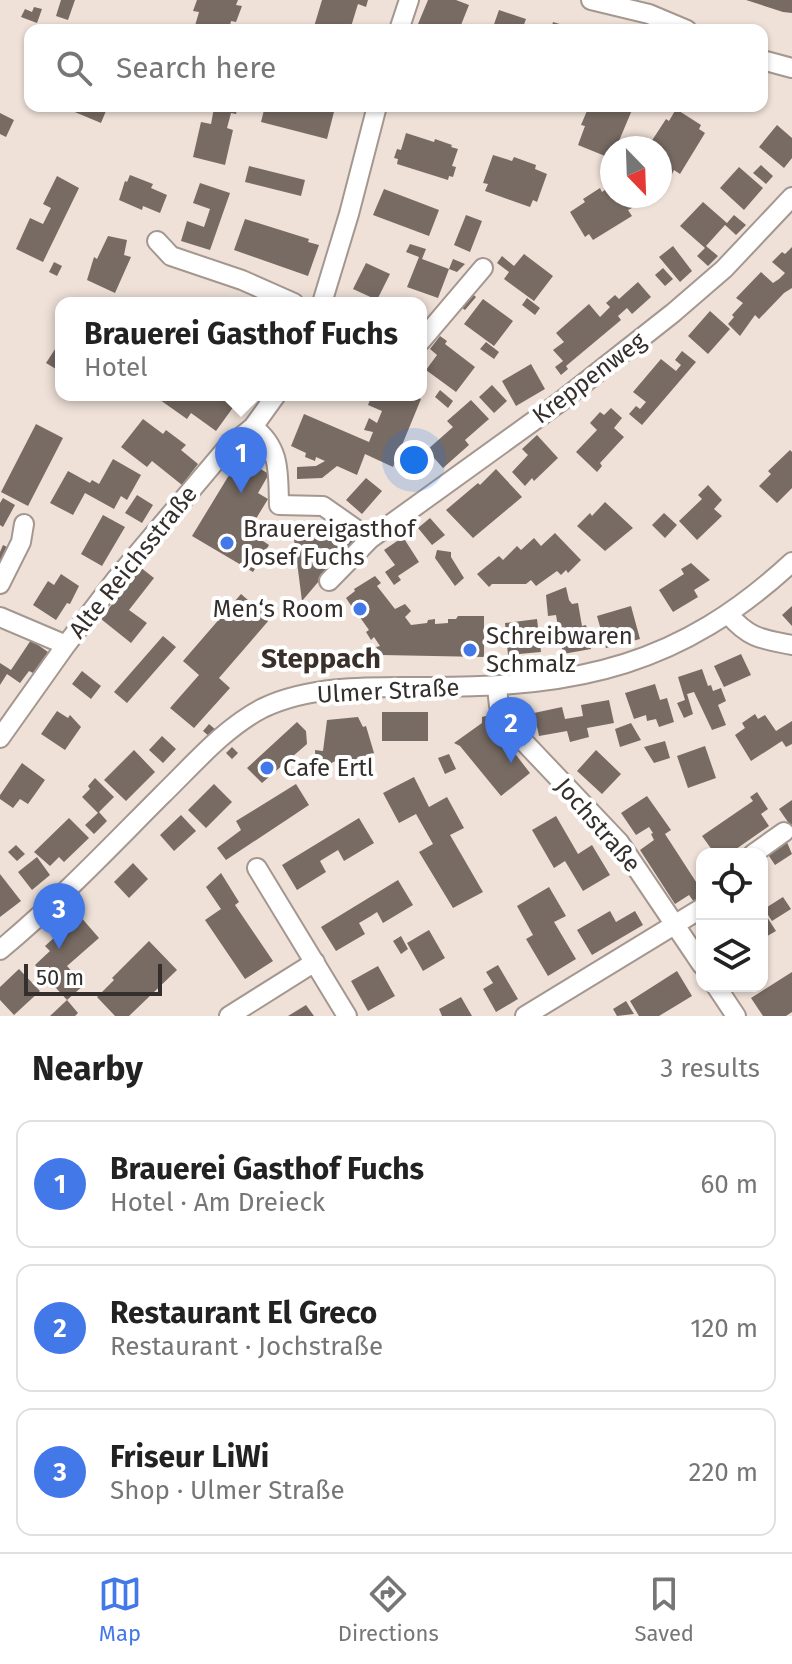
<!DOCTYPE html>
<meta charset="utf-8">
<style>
:root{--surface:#fff;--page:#f6f6f6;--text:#222;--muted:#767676;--line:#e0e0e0;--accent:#4378e9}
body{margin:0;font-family:"Fira Sans",sans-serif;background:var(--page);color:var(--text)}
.controls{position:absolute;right:24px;bottom:24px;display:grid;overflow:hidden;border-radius:16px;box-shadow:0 2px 6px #0004}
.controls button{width:72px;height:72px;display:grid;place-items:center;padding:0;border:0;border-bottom:2px solid var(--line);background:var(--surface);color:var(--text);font:40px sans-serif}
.compass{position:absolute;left:600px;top:136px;width:72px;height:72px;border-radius:50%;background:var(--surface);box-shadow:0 2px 6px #0004;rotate:157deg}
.scale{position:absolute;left:24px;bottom:20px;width:138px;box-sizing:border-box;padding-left:8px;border:4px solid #342f2c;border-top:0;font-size:22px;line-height:28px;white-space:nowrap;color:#342f2c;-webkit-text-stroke:6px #fff;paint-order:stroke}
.you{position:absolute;left:414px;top:460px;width:28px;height:28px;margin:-20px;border:6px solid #fff;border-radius:50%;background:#1a73e8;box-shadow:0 0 0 12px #1a73e833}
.badge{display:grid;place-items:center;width:52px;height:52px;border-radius:50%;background:var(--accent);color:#fff;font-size:26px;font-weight:700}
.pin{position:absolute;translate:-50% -66px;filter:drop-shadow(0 2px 4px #0008)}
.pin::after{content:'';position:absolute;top:42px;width:28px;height:24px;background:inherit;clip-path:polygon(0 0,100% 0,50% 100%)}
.popup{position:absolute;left:55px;top:297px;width:372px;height:104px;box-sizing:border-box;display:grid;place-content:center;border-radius:16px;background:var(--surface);filter:drop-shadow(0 2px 6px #0005);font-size:26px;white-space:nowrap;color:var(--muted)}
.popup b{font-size:30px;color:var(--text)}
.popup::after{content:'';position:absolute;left:50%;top:100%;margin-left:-16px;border:16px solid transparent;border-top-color:var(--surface)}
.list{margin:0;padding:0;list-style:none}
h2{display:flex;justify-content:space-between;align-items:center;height:104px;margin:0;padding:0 32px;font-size:34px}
h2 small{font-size:26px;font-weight:400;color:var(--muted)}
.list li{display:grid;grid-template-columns:52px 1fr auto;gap:24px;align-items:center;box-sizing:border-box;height:128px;margin:0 16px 16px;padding:0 16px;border:2px solid var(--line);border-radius:16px}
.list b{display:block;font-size:30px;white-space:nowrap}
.list p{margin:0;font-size:26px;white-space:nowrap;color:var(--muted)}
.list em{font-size:26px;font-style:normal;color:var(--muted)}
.icon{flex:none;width:44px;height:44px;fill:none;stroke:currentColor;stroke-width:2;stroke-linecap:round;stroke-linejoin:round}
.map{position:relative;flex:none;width:792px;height:1016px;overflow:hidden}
.search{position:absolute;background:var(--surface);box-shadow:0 2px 6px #0004;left:24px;right:24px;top:24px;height:88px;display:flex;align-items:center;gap:20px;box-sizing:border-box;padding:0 28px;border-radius:16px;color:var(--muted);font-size:30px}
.sheet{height:536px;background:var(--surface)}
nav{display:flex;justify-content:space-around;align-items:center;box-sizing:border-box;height:112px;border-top:2px solid var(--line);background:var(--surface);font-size:22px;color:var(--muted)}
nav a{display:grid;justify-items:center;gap:4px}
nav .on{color:var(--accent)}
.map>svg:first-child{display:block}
.building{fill:#776b63}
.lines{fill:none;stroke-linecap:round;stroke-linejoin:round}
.minor-casing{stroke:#a4978f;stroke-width:22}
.minor{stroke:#fff;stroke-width:18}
.poi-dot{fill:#4378e9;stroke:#fff;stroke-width:3}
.labels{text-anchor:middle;stroke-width:8;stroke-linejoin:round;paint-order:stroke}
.street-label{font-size:24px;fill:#342f2c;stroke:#fff}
.poi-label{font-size:24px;fill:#342f2c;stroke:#fff;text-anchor:start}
.quarter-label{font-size:28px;font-weight:bold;fill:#3a2f29;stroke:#fff}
</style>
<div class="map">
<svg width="792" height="1016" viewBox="0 0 792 1016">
<rect width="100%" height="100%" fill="#efe1d8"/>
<path class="building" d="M61 0H75L68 20 56 16Z
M197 0H238L236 5 242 6 236 22 231 21 229 30 194 29 199 12 193 11Z
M322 0H368L366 7 358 4 350 30H313Z
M428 0H456L469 5 459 30H432L418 24Z
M746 0H792V13L783 12Z
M34 7 42 9 37 23 21 17 25 9 32 12Z
M499 10 526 19 522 30H492Z
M553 22 576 29V30H551Z
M72 106H108L101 123 70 110Z
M209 106H238L236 114 231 113 227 128 233 130 225 165 193 157 201 122 211 124 214 108Z
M265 106 335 108 327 139 261 122Z
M589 106H625L632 110 616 148H612V154L607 152 605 156 578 145 585 126 581 125Z
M676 109 701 125 699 129 705 133 680 174 674 170 672 174 660 167V148H652L655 145 651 142 666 119 669 121Z
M0 113 14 120 6 137 0 134Z
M777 125 792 138V158L784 168 759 147Z
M406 133 434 142 435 139 452 145 451 147 458 149 452 166 456 167 453 177 449 176 448 180 397 164 398 159 394 158 397 149 401 150Z
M493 155 512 161 514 157 536 165 535 169 547 174 537 202 533 200 530 207 485 191 488 184 483 183Z
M761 165 773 176 766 184 753 173Z
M249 166 305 180 301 196 245 182Z
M739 167 763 188 744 210 720 188Z
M130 175 153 184 151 188 167 195 160 213 143 206 142 210 119 200 125 181 127 182Z
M57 176 79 188 43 262 16 249 30 218 43 224 51 208 43 204Z
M200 183 230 193 210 250 181 241 187 221 204 227 210 209 193 203Z
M612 185V196H625L632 208 628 210 632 216 593 240 589 234 585 237 570 212 585 202 583 199 600 188 602 192Z
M384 189 439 210 429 236 373 215Z
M703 202 727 223 734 215 746 225 736 235 725 225 706 246 718 256 708 266 697 256 705 248 680 226Z
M466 215 482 221 470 252 454 245Z
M245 219 309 239 308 242 319 245 308 276 234 250Z
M108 236 127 240 124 255 131 257 115 293 87 280 94 257 97 259Z
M410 244 426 249 422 259 449 269 453 259 465 264 457 272 449 269 438 298 407 287 419 257 406 252Z
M673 246 692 271 680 282 659 257Z
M792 247V288L784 293 759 319 755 315 740 336 728 324 734 317 732 315 743 303 736 298 761 272 773 283 779 279 785 273 772 262 782 252 785 254Z
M524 254 553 276 534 301 504 279 509 272 497 263 502 256 514 266Z
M54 262 62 266 57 276 49 272Z
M366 263 390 274 377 300 353 289Z
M663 268 673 279 665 286 655 275Z
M638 282 651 297 632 314 627 308 618 316 621 320 566 366 568 369 561 375 555 367 563 361 553 350 564 342 556 333 589 304 600 317 610 307 606 303 615 295 619 299Z
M469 291 476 297 465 310 458 305Z
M527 298 540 308 535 315 522 305Z
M483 299 513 321 494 346 464 324Z
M710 311 730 329 708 354 688 336Z
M440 336 447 341 445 344 475 367 456 392 426 370 437 355 430 349Z
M61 340V372L46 363Z
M486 342 499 352 494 359 480 349Z
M682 351 696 362 642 425 629 414 636 406 640 409 646 402 633 392 661 359 676 371 681 365 675 360Z
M531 364 545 389 516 406 502 381Z
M492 385 507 401 494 413 479 397Z
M440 390 453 401 448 408 435 397Z
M153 395H242L216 431 191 413 187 419Z
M372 395H411L421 399 393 467 365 454 357 475 337 466 322 478 297 479V467L316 466 325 461 316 457 315 461 305 457 306 453 291 446 304 414 369 442 373 432 364 430 369 418 377 423 382 411 368 405Z
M471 400 489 419 465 440 469 445 443 468 427 450 453 427 447 421Z
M611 408 622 418 614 428 624 437 600 463 602 466 597 472 576 452 597 430 590 423 600 412 604 415Z
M143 419 163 434 166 430 186 445 181 450 198 464 182 485 152 461 147 467 121 447Z
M36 424 63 438 28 506 1 492Z
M537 435 558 458 534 481 532 478 525 486 512 472 528 455 522 449Z
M790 450 792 452V488L777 503 759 486 771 474 768 471Z
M240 457 269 474 258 493 268 499 251 527 266 536 263 541 269 545 253 572 192 536Z
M113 459 141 475 127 500 121 496 114 509 85 493 73 515 50 503 68 471 90 483 92 480 99 484Z
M496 469 522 497 473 538 446 510 478 483 480 485Z
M366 478 382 491 362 514 346 500Z
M708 485 722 500 714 509 722 516 697 540 679 521 702 499 698 495Z
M137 495 153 505 142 523 125 513Z
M3 498 15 505 3 527 0 525V503Z
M605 502 633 528 605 551 577 526 590 513 592 516Z
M664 513 677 525 665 538 652 525Z
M103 515 125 527 102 566 81 554Z
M430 518 445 535 432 545 418 528Z
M304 529 334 532 353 541 302 601 293 531Z
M555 533 581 560 568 573 566 570 561 575 557 571 536 586 531 580 526 584H492L489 587 477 574 499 556 503 560 517 546 521 550 534 538 541 546Z
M403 537 419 562 398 576 401 580 394 585 385 572 395 565 384 550Z
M3 545 9 548 0 566V552Z
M437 550 451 552V557L464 578 455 586 435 558Z
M691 563 710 580 694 590 698 597 673 612 659 590 684 574 681 569Z
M140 567 154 578 129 610 147 623 131 643 101 619Z
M61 574 79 586 70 604 67 603 56 620 33 605 48 581 54 585Z
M375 576 381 583 377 586 395 609 405 604 411 611 405 617 411 625 427 623 428 620 435 619V624L448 623V619H456L458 616H484V657L382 655 376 647 380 646 374 637 371 640 366 632 369 630 359 616 356 618 351 612 354 610 346 598 355 591 354 589Z
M566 587 569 600 572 604 578 603 582 626 586 625 591 649 563 654 556 615 548 616 546 595Z
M241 594 270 619 219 678 230 688 194 728 170 708 199 675 183 661Z
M631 606 640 639 606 648 597 616Z
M792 606V626L782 615Z
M537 619 541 652 508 655 505 623Z
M163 636 176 647 127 703 114 692Z
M31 640 48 652 33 673 29 671 20 683 7 674 0 685V663L11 670Z
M741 654 751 675 724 687 714 666Z
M702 669 708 686 711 685 713 691 721 688 726 701 718 705 726 725 712 730 694 692 687 694 693 714 684 718 677 703 685 700 678 677Z
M82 671 101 686 91 699 72 684Z
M655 684 660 700 667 698 674 722 659 727 656 719 647 721 646 715 634 719 625 693Z
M609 700 614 723 587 728 589 737 570 742 567 731 539 736 534 713 562 707 565 719 583 716 581 705Z
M57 711 68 718 70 715 81 727 65 750 41 734Z
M382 712H428V741H382Z
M755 714 758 719 765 715 776 731 792 721V744L786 747 782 741 751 761 735 735 745 728 742 723Z
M486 716 530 773 501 796 460 746 454 743 482 723V717Z
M358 717 363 727 366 726 374 753 343 766 340 759 316 770 315 750 323 751 327 720Z
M297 722 306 731 307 744 262 783 247 768Z
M631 723 641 740 620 747 615 729Z
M209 724 216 730 210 737 203 731Z
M162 736 176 749 163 763 149 750Z
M665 741 670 758 654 763 644 747Z
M705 746 716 778 688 788 677 756Z
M232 747 238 753 232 759 226 753Z
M134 750 155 772 126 801 104 780Z
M596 750 621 774 602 794 577 771Z
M449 754 456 769 445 774 438 758Z
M22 763 45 780 28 804 20 799 13 808 0 799V795Z
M414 777 429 807 447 797 464 828 450 835 483 892 453 908 419 852 433 844 416 814 399 823 383 793Z
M95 778 114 797 98 813 82 797 90 789 88 786Z
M214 784 232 802 206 828 188 810Z
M296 784 309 805 226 860 217 848 241 830 236 821Z
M757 792 768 809 761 814 769 826 729 854H715L702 836 753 801 750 797Z
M647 796 671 830 665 834 700 888 702 887V903L697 906 689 895 675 904 640 850 654 840 651 834 653 833 649 827 636 835 621 813Z
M792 800V828L779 809Z
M99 812 107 821 94 834 85 825Z
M181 815 196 831 174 851 160 835Z
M556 816 578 854 592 845 610 875 583 891 565 861 554 868 532 830Z
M69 818 89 838 64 862 59 857 50 866 34 852Z
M359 818 374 843 344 861 338 850 320 861 326 872 297 890 282 865Z
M786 840 792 854 775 865 767 853Z
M16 845 25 854 17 861 8 852Z
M37 857 50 875 32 890 18 872Z
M133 863 148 879 129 898 114 882Z
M221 873 239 902 235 905 273 961 245 979 205 920 221 909 206 887Z
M0 874 21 901 0 917Z
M398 880 413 905 383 923 377 912 371 916 359 923 365 934 336 951 321 927Z
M549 887 566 916 554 922 576 959 548 976 526 939 533 935 517 906Z
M783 897 791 909 772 921 764 909Z
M762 909 776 931 762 939Z
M610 911 616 922 635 911 643 925 592 955 577 930Z
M79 915 99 938 67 966 84 985 67 1000 35 965 50 951 45 946Z
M429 930 445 958 423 971 407 943Z
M401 936 408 949 401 954 393 941Z
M149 941 177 970 129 1016H115L97 997 114 980 112 978Z
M498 965 518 999 496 1012 483 989 493 983 486 972Z
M378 966 395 996 368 1011 351 981Z
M19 969 40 991 14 1015 0 1000V987Z
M677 971 692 996 659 1016H639L630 1001Z
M792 972V1012L786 1016H763L751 998Z
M461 997 472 1016H442L439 1009Z
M67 1000 78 1013 75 1016H50Z
M626 1001 634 1014 617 1016 613 1009Z
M306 1005 314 1016H288Z"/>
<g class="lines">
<defs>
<path id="minor" d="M591 0 649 14 687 30
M399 30 409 0
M762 60 792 68
M157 241 171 256 242 280 294 303
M322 303 349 214 377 106
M421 341 483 268
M253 427C281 448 278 473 279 505L323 506 370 539 329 581
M370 539 560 402 673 313 724 269 792 197
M0 584 21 542 24 524
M729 615C750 639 762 639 792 645
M0 617 66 645
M497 687 499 706 507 724 619 842 702 965
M0 738 66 645 117 578 225 450 253 427 276 395
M753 854 784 832
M257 868 347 1016
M0 950C58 902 109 848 162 795 193 765 224 728 263 708 313 684 377 687 431 687 579 687 680 666 792 562
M716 986 736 1016
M229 1016 315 962
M525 1016 702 908"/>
</defs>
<use href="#minor" class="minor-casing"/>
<use href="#minor" class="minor"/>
</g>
<g class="poi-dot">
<circle cx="227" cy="543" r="8"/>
<circle cx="360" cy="609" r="8"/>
<circle cx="470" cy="650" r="8"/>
<circle cx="267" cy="768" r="8"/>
</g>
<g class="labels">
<g class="street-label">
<text transform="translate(589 378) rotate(-37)" y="8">Kreppenweg</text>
<text transform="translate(133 562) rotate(-51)" y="8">Alte Reichsstraße</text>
<text transform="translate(388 691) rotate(-3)" y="8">Ulmer Straße</text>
<text transform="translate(598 825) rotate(49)" y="8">Jochstraße</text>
</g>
<g class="poi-label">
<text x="243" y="537">Brauereigasthof<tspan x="243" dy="28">Josef Fuchs</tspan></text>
<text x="344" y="617" text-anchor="end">Men‘s Room</text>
<text x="486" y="644">Schreibwaren<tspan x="486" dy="28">Schmalz</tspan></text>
<text x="283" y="776">Cafe Ertl</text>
</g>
<g class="quarter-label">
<text x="321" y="668">Steppach</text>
</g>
</g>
</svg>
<div class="controls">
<button><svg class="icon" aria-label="locate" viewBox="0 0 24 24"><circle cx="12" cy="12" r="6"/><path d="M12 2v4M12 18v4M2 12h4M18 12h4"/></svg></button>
<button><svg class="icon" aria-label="layers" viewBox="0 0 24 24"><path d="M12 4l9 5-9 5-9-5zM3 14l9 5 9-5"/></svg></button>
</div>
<svg class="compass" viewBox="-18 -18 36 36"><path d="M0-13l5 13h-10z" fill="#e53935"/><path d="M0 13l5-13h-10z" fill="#767676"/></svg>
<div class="scale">50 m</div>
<div class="you"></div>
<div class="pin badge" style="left:241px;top:493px">1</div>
<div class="popup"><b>Brauerei Gasthof Fuchs</b>Hotel</div>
<div class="pin badge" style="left:511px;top:763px">2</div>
<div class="pin badge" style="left:59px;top:949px">3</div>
<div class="search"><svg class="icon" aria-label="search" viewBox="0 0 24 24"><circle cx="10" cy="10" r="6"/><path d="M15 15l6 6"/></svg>Search here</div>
</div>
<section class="sheet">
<h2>Nearby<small>3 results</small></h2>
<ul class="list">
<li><span class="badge">1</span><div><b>Brauerei Gasthof Fuchs</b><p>Hotel · Am Dreieck</p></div><em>60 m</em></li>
<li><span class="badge">2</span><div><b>Restaurant El Greco</b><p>Restaurant · Jochstraße</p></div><em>120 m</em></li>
<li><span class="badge">3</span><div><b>Friseur LiWi</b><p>Shop · Ulmer Straße</p></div><em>220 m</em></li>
</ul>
</section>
<nav>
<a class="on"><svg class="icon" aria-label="map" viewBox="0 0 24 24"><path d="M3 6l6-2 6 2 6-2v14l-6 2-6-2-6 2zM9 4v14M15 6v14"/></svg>Map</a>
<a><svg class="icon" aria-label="directions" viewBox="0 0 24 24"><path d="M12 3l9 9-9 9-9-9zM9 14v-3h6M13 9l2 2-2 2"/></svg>Directions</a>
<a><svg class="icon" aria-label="saved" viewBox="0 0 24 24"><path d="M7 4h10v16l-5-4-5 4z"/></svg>Saved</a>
</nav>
